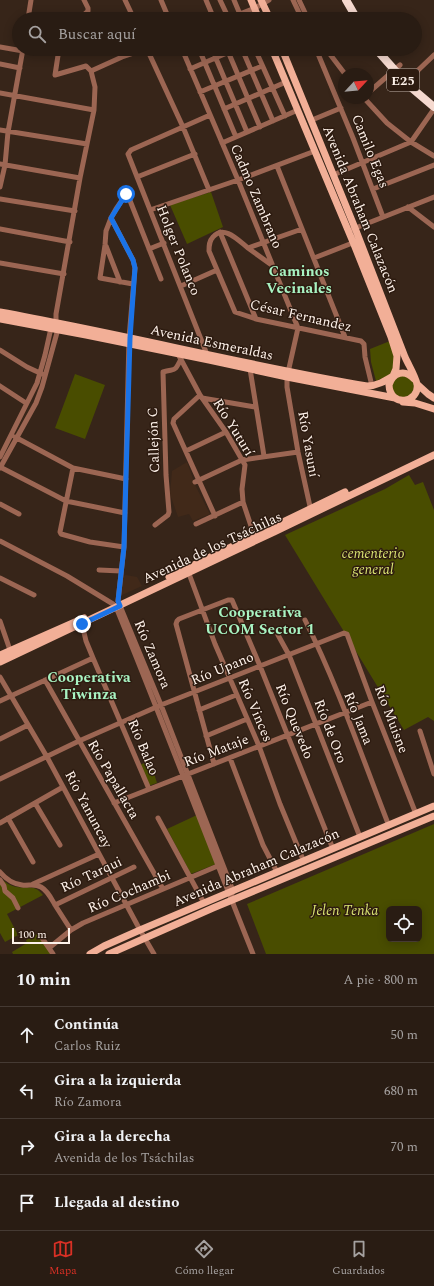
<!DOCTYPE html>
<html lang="es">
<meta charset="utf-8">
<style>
:root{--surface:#291c13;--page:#31251c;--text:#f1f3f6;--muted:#a5a1a0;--line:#453a33;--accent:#d93025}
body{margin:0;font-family:Spectral,serif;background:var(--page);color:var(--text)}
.controls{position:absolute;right:12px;bottom:12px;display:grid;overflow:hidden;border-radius:6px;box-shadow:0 2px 10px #0003}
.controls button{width:36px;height:36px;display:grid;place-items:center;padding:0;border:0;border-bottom:1px solid var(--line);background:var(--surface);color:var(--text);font:20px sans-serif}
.compass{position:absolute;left:338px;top:68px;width:36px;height:36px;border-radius:50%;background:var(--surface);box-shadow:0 2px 10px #0003;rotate:64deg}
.scale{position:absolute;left:12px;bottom:10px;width:58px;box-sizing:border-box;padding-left:4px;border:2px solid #fef2ea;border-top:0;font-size:11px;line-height:14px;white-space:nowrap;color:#fef2ea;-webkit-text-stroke:3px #2d1b10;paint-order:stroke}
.stop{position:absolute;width:12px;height:12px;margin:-9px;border:3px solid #1a73e8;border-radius:50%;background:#fff}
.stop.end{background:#1a73e8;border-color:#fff;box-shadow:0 1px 4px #0008}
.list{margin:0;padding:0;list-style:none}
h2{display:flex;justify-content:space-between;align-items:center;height:52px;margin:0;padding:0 16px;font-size:17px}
h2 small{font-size:13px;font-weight:400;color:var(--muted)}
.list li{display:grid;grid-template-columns:26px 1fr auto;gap:12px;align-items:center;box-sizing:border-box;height:56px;padding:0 16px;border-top:1px solid var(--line)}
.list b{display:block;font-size:15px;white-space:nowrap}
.list p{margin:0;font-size:13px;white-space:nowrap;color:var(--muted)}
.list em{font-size:13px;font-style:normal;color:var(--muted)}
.icon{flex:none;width:22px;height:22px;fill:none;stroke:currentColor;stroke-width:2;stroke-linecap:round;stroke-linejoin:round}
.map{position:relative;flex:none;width:434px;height:954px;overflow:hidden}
.search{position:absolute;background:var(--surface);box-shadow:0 2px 10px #0003;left:12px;right:12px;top:12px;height:44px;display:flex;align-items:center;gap:10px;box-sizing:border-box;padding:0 14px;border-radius:22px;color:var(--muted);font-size:15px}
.sheet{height:276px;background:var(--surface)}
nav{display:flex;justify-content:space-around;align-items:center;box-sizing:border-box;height:56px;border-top:1px solid var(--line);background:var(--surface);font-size:11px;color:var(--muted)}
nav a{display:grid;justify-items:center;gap:2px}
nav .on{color:var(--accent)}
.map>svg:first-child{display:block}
.built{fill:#412919}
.green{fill:#494d00;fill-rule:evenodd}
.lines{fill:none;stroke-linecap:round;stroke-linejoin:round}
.minor{stroke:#9c6653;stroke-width:5}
.major{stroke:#f2af97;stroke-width:7}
.highway{stroke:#f5d9cf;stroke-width:8}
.route{stroke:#1a73e8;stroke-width:5}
.labels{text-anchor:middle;stroke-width:3;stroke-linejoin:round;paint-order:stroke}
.shield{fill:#2d1b10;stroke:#bfb2a9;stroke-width:1}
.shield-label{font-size:13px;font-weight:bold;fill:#fef2ea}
.street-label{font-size:14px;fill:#fef2ea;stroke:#2d1b10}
.park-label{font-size:14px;font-style:italic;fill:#d9e371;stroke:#2d1b10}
.neighbourhood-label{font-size:15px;font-weight:bold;fill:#a8f3c2;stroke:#2d1b10}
</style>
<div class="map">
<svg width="434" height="954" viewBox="0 0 434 954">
<rect width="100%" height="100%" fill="#372519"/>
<path class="built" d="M187 462 196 487 210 514 193 521 189 514 178 517 170 494 172 471Z
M126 575 137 577 142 586 120 596 122 577Z"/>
<path class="green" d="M211 192 223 227 187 244 170 205Z
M390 341 396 355 392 374 376 381 371 362 370 349Z
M75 374 105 385 85 439 55 428Z
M392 386a11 11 0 1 1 22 0a11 11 0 1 1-22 0Z
M409 475 415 485 423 482 434 510V721L428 717 404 730 285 535 385 489Z
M150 760 157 783 148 786 140 765Z
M197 815 216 864 191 874 167 829Z
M434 824V954H266L247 904ZM389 909H419V939H389Z
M0 878C5 882 10 886 17 887 29 889 34 884 43 895L7 914 18 935 5 942 0 933Z
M38 933 51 954H13L12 952 27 943 26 940Z"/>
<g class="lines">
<path class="minor" d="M125 0 134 19
M161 0 169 19
M206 0 214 19
M220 0 229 19
M234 0 242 19
M293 0 302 19
M299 0 308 19
M28 19 31 0
M79 19 88 11V8L84 0
M227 19 255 8 269 0
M0 47 23 51
M147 49 183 127 209 190
M182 49 238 180 298 328 287 377V387L298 452 311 511
M199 49 236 137
M212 49 247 132
M227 49 260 127
M242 49 273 121
M255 49 285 116
M316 49 353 138 383 217
M326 49 345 74
M0 64 20 68
M190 69 236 49
M91 71 122 57 146 49
M411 77 434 55
M200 92 262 66
M0 93 94 110
M368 93 400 65
M364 98 387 123 411 142 434 156
M224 109 286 82
M312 120 341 108
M0 130 87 144
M222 143 298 110
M0 164 80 178
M277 166 345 337
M333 175 411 142 434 109
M137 177 195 154
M0 187 5 165 8 132 23 49
M373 189 434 165
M0 199 75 211
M408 207 434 227
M150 210 238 180 315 151
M111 218 133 260 135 268 129 338 124 547 118 601 161 705 228 878 233 891 232 894
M0 229 70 242
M302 229 248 248C239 241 224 224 213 237 209 241 209 246 209 251L235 312 256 319 361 341 364 344 365 357 372 386
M353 229 434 197
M220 232 256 319
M106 246 120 282
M248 248 273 266
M149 249 164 243
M314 258 355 242
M0 263 64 274
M133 284 100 278 105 245 106 231 111 218 116 209 127 193 161 279
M181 286 217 270
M0 350 27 367 42 374
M178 354 200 395 226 432 245 465 242 489 243 502 255 538
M208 357 128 154 131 150 210 115
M250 369 264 456
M0 386 26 403
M200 395 174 419 173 423 215 516
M202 398 255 407
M15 437 73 468 126 479
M186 451 226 432
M0 457 37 383 45 355 51 328 53 326
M0 467 66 501 125 513
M0 468 36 403 42 387 58 329 56 322V314L80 178 94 110 95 87 91 71 86 66 55 75 59 49
M73 468 60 532 61 534 90 542 124 547
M195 482 242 460 298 452
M0 504 19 514
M196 524 243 502
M155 525 168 515 169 512 166 475 163 372C176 368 174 373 181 359
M0 541 67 576 113 604 116 607C163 722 207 839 253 954
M99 570 121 571
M188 571 215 644 259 746 280 804 304 862
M0 578 34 595
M305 620C338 686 362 757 389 826
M0 621 10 650
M82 624 86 641 93 658 149 789
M278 635 289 655 360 837
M0 677 47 757 140 930 154 954
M45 680 163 889
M0 701 93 658
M199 710 236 695
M420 731 434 774
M206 736 247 719
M0 739 28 725
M230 758 263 845 277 872
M214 764 176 624 177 621 179 619 228 600H232L260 666 333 849
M0 779 79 741 161 705 344 633 347 634 372 702 416 814
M35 803 60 845
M114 803 372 702
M8 818 33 862
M158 818 204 903
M0 823 63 787
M0 872C5 878 13 884 22 885 29 886 34 883 41 887 48 891 51 898 55 905L134 867
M0 880 4 886 5 891 13 898 18 908
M33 884 99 854
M55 905 71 930
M40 935 53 954
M49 948 71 930 83 923 220 865"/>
<path class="major" d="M251 0 259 19
M261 0 270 19
M282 49 355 228 405 357C409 366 415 375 417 384 420 403 390 408 389 385 393 372 405 369 414 379
M0 312C123 334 244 365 367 386 377 386 385 381 393 376L396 369 397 356 391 337 353 242 272 49
M0 319 86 335 209 360 287 377 395 398
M417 384 428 394 434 398
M403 402 415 403 434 409
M169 577 345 492
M0 655 84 618
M0 662 274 532 434 455
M90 954 104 946 140 930 434 806
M109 954 213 908 434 816"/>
<path class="highway" d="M346 0 357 19
M376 49 407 84 434 107"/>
</g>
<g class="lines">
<path class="route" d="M82 624 120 606 118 601 124 547 130 338 135 268 133 260 111 218 126 194"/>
</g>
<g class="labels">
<rect class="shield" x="387" y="69" width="32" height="22" rx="3"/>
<g class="shield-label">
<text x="403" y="85">E25</text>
</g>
<g class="street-label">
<text transform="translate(371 151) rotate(68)" y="5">Camilo Egas</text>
<text transform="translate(257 196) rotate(67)" y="5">Cadmo Zambrano</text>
<text transform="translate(361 209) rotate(68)" y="5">Avenida Abraham Calazacón</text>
<text transform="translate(179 250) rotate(68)" y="5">Holger Polanco</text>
<text transform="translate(301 315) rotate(13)" y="5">César Fernandez</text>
<text transform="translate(212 342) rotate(12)" y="5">Avenida Esmeraldas</text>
<text transform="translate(234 427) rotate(58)" y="5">Río Yuturí</text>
<text transform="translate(153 440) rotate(-92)" y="5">Callejón C</text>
<text transform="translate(309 444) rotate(80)" y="5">Río Yasuní</text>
<text transform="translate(212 547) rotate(-25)" y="5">Avenida de los Tsáchilas</text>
<text transform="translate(153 654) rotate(67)" y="5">Río Zamora</text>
<text transform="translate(222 668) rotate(-22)" y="5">Río Upano</text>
<text transform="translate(256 710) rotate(67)" y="5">Río Vinces</text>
<text transform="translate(359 718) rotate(68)" y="5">Río Jama</text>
<text transform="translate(392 719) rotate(69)" y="5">Río Muisne</text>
<text transform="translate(295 721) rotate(68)" y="5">Río Quevedo</text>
<text transform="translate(331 731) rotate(69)" y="5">Río de Oro</text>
<text transform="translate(144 747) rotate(67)" y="5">Río Balao</text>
<text transform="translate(216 750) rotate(-21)" y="5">Río Mataje</text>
<text transform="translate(114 779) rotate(60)" y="5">Río Papallacta</text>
<text transform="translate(89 809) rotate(62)" y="5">Río Yanuncay</text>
<text transform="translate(256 867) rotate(-23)" y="5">Avenida Abraham Calazacón</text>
<text transform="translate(91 874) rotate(-25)" y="5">Río Tarqui</text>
<text transform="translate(129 891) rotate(-23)" y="5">Río Cochambi</text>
</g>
<g class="park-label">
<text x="373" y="558">cementerio<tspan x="373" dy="16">general</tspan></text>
<text x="345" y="915">Jelen Tenka</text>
</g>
<g class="neighbourhood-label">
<text x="299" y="276">Caminos<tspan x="299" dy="17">Vecinales</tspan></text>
<text x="260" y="617">Cooperativa<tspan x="260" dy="17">UCOM Sector 1</tspan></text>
<text x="89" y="682">Cooperativa<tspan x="89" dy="17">Tiwinza</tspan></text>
</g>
</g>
</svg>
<div class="controls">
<button><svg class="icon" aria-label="locate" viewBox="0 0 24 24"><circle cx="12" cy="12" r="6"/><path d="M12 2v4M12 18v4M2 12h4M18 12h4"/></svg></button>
</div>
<svg class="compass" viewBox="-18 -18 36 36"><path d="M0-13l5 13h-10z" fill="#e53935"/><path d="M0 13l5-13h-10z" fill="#a5a1a0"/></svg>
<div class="scale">100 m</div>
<div class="stop" style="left:126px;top:194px"></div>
<div class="stop end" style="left:82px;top:624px"></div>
<div class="search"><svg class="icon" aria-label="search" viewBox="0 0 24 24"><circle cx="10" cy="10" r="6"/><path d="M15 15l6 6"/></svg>Buscar aquí</div>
</div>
<section class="sheet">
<h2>10 min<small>A pie · 800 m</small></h2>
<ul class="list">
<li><svg class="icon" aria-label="ahead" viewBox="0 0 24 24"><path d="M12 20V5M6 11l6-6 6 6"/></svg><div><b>Continúa</b><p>Carlos Ruiz</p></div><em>50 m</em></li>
<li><svg class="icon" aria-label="left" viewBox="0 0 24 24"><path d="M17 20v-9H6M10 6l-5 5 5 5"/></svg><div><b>Gira a la izquierda</b><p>Río Zamora</p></div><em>680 m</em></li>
<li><svg class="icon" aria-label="right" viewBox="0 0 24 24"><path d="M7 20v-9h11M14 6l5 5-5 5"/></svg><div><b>Gira a la derecha</b><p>Avenida de los Tsáchilas</p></div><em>70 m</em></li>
<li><svg class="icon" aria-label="arrive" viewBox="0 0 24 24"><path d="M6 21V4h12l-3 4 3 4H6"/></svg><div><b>Llegada al destino</b></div></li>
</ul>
</section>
<nav>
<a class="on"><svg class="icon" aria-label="map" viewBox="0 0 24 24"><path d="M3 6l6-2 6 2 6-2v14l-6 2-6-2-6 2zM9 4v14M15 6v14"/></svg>Mapa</a>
<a><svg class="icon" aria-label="directions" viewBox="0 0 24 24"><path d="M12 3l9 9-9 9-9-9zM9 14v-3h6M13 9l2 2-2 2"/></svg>Cómo llegar</a>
<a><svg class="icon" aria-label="saved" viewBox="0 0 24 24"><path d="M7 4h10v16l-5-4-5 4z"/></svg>Guardados</a>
</nav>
